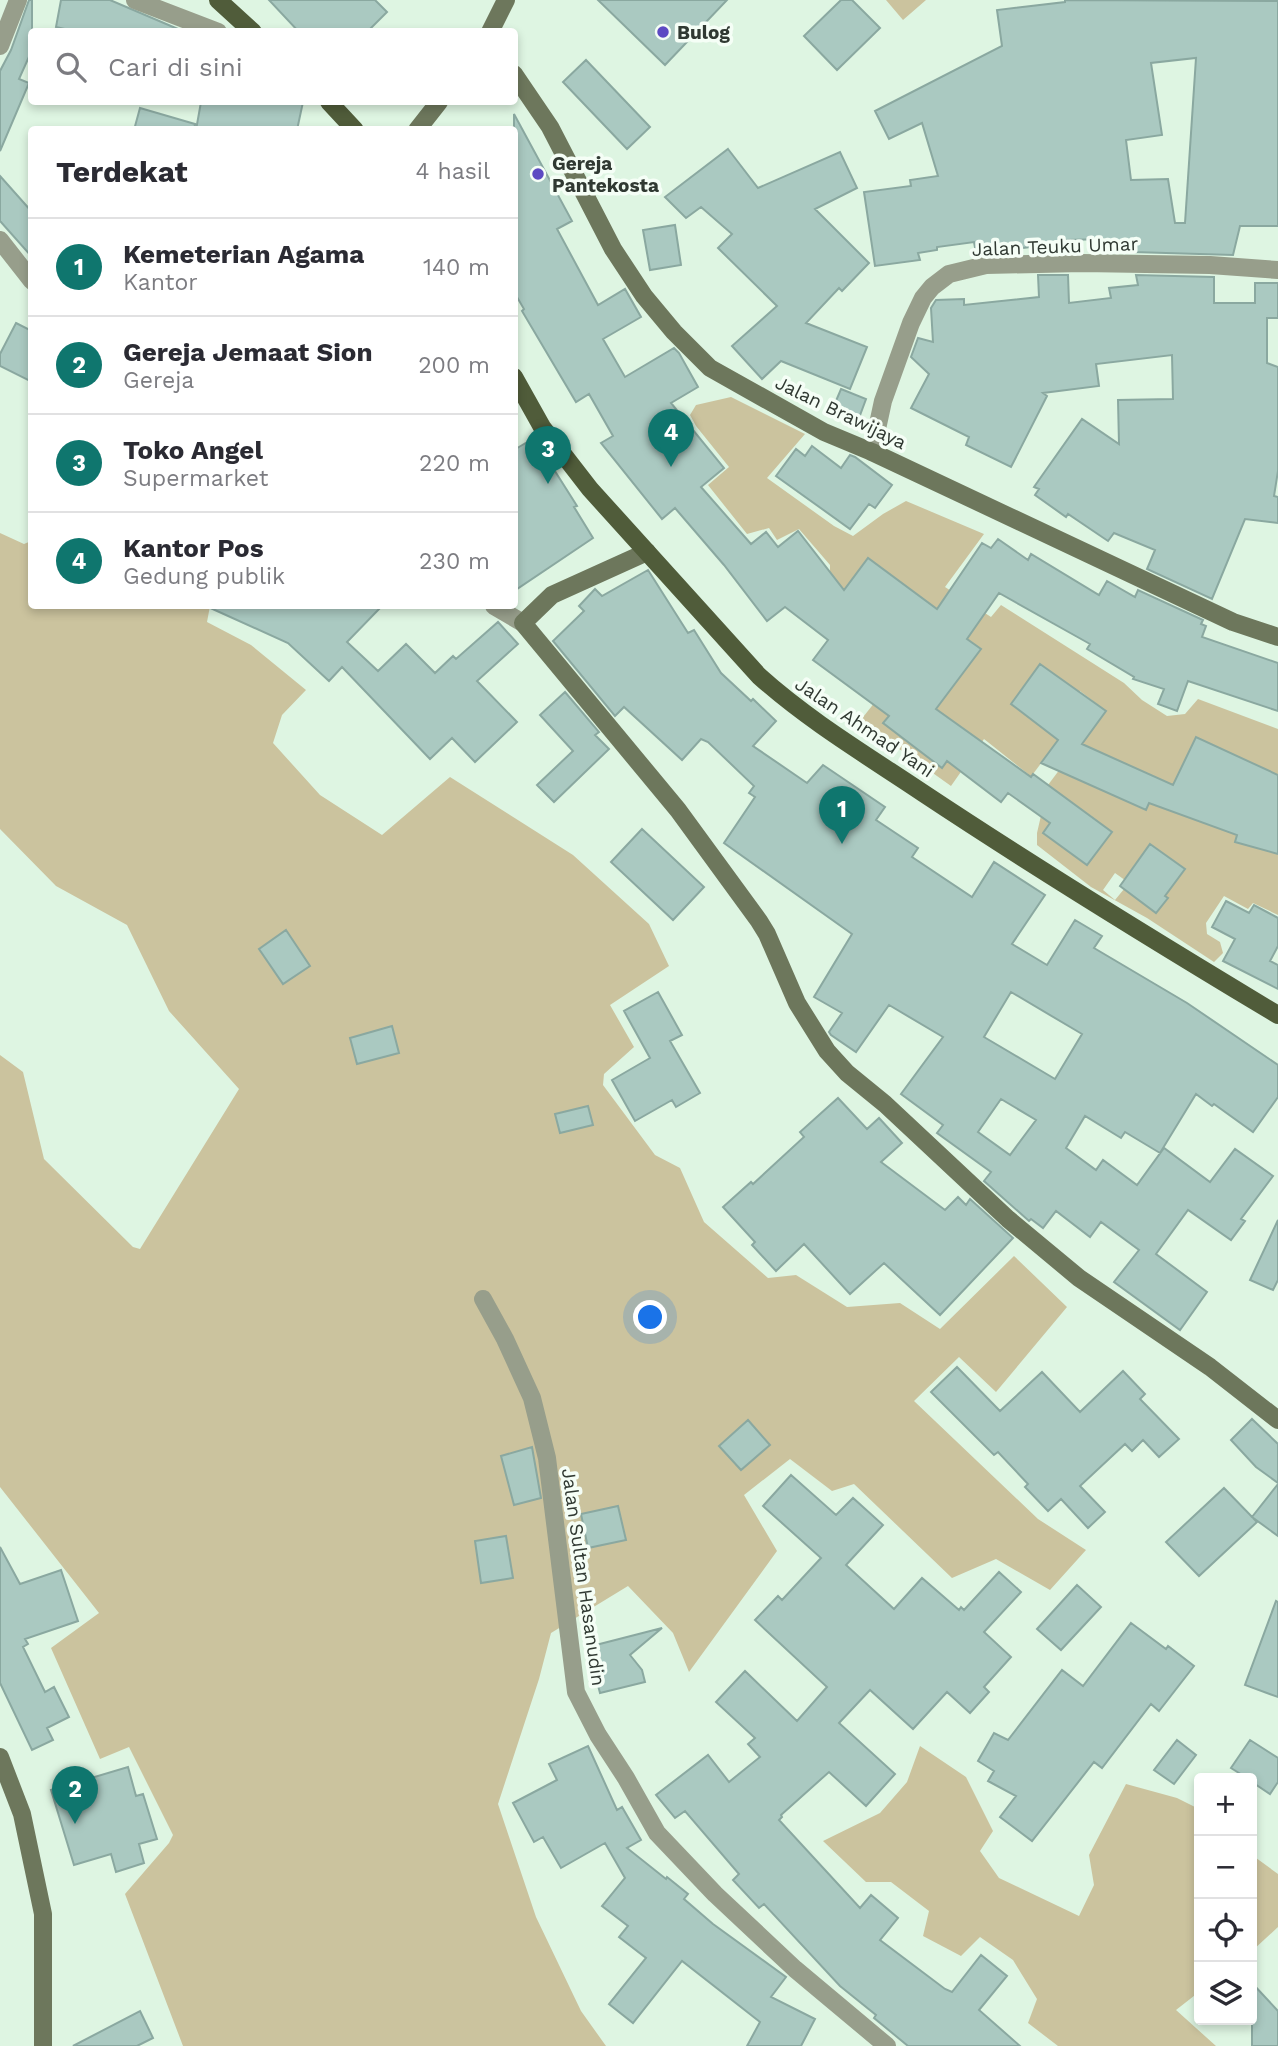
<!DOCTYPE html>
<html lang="id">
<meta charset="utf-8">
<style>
:root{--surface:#fff;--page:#f7f7f7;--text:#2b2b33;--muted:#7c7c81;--line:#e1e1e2;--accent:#0f766e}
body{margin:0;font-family:"Work Sans",sans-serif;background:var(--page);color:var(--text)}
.controls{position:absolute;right:21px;bottom:21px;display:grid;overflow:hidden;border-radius:7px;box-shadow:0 4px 10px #0003}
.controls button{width:63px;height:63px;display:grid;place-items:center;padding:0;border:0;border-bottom:2px solid var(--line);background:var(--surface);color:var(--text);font:35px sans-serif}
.you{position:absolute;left:651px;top:1318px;width:24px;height:24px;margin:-18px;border:5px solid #fff;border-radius:50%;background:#1a73e8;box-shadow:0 0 0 10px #1a73e833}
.badge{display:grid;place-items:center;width:46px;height:46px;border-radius:50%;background:var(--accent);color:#fff;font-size:23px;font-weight:700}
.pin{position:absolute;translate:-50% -58px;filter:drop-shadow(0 2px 4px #0008)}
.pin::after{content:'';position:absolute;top:37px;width:24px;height:21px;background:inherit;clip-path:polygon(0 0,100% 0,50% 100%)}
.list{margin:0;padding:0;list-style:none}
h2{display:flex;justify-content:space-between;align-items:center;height:91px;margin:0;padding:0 28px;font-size:30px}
h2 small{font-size:23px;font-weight:400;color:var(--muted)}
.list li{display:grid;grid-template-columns:46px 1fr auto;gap:21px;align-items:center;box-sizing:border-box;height:98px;padding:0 28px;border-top:2px solid var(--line)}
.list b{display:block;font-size:26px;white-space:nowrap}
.list p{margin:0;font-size:23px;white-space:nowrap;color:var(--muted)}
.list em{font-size:23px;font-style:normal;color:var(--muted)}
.icon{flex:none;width:38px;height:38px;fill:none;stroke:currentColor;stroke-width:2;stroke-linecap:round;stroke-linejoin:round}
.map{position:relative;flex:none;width:1278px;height:2046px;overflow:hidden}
.search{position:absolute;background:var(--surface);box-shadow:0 4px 10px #0003;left:28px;top:28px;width:490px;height:77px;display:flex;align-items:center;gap:18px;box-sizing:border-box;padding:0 24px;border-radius:7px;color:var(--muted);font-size:26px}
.panel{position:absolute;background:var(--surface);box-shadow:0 4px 10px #0003;left:28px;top:126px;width:490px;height:483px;border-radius:7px}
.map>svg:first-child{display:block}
.green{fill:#cbc39e;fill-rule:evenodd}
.building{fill:#aac9c1;stroke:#8aa8a0;stroke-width:2;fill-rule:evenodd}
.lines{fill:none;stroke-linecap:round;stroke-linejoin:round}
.minor{stroke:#979e8b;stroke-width:18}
.tertiary{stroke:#979e8b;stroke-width:18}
.secondary{stroke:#6d775c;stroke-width:18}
.primary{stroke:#505c3a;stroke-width:18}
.poi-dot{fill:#5d4ac3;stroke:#f5fef6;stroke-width:2.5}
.labels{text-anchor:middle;stroke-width:7;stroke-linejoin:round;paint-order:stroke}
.poi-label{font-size:19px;font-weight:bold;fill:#303932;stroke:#f5fef6;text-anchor:start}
.street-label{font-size:19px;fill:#303932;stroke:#f5fef6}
</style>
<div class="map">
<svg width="1278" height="2046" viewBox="0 0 1278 2046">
<rect width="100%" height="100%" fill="#def5e2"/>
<path class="green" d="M886 0H926L903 20Z
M731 397 805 434 767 478 834 526 853 536 883 514 906 501 984 534 945 587 991 617 1001 605 1124 683 1142 700 1167 716 1185 714 1198 699 1278 729V777L1243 812 1235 841 1278 854V915L1253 903 1248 909 1224 896 1206 923 1207 934 1220 942 1223 953 1214 962 1147 918 1091 887 1037 845V833L1046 794 1028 780V774L984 739 951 786 860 721 901 669 830 585V565L799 529 777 540 769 528 747 534 708 485 729 467 696 426 690 415 696 405ZM931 612 981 649 956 682 907 646ZM1040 664 1043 727 1011 704ZM1080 691 1106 711 1076 752 1049 732ZM1196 737 1248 761 1234 790 1182 767ZM1087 746 1160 779 1145 810 1073 777ZM1045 758 1060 769 1045 789 1030 778ZM1068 800 1112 832 1087 865 1043 833ZM1150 844 1185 869 1167 892 1133 867ZM1115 873 1129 883 1115 900 1103 890ZM1139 876 1167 898 1156 913 1128 891Z
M0 533 24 544 31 541 32 606H210L207 622 251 645 306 690 282 715 273 743 320 795 382 835 450 777 573 855 649 924 669 966 610 1005 634 1047 604 1074 603 1085 655 1155 680 1168 704 1222 768 1278 796 1275 847 1307 900 1303 940 1329 1014 1256 1067 1307 996 1392 959 1357 914 1401 1038 1519 1086 1550 1050 1590 996 1559 952 1578 854 1484 832 1491 790 1459 744 1495 777 1551 689 1672 673 1633 628 1586 551 1633 539 1679 498 1804 536 1917 581 2011 606 2046H183L125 1894 169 1843 173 1835 129 1747 100 1759 51 1648 99 1613 0 1487V1055L23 1072 44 1159 133 1247 140 1249 239 1089 169 1011 127 925 56 886 0 829Z
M920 1746 966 1777 993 1831 980 1851 999 1878 1079 1916 1094 1885 1089 1855 1126 1784 1177 1798 1199 1809V1992L1176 2010 1216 2046H1058L1028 2023 1037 1999 1013 1960 980 1937 961 1956 923 1936 929 1911 891 1882H866L823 1841 880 1813 907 1782Z
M1252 1855 1278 1874V1927L1252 1951Z"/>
<path class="building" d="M29 0H32V50L19 79 29 83 0 151V71L11 50Z
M61 0H110L185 32H78L56 27Z
M269 0H375L387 12 367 32H299Z
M598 0H727L665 65Z
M841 0H852L880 28 837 70 804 36Z
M1065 0 1278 1V226H1240L1233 255 1133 252 1132 245 1106 246 1105 239 1067 240V252L1038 253V246L1022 248V246L976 253 974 242 937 247V250L918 253 920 260 875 266 864 192 911 186 910 180 938 176 922 123 889 139 875 111 1002 46 997 10 1065 2ZM1196 58 1185 223H1175L1168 179 1131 180 1126 140 1162 135 1151 63Z
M586 60 650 127 627 149 563 82Z
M201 102H303L297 130H196Z
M140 108 195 124 194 130H134Z
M514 114 572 221 557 229 598 305 625 289 641 317 603 339 625 377 674 348 679 353 698 387 671 403 724 468 701 487 751 544 766 532 778 547 798 531 844 590 868 558 937 609 982 543 991 548 998 539 1028 560 1031 554 1099 595 1107 581 1135 597 1138 590 1203 620 1201 624 1206 626 1202 637 1278 663V711L1188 681 1177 711 1158 704 1164 689 1133 679 1134 677 1087 649 1090 644 999 593 967 639 981 649 936 709 1031 777 1033 774 1112 832 1087 865 1043 833 1050 823 1008 793 1001 802 947 761 942 768 883 723 889 716 813 660 828 640 785 607 767 621 724 565 675 508 662 519 601 443 613 436 589 394 576 402 522 311 524 309 514 292Z
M728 149 758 188 840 152 857 188 815 209 869 263 842 291 839 288 806 323 867 347 850 389 781 361 762 379 732 346 777 306 718 248 732 234 701 207 686 218 665 197Z
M0 176 32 212V257L0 221Z
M675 225 681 265 650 270 643 230Z
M1038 275H1068L1069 303 1111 298 1109 288 1138 285 1136 275 1214 277V303H1255V283H1278V318H1267V363L1278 367V471L1274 496 1278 497V523L1245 519 1212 599 1147 569 1155 550 1114 533 1108 541 1068 514 1066 517 1035 495 1039 489 1034 487 1082 419 1119 444 1118 400 1173 399 1172 355 1096 364 1099 386 1043 393 1047 396 1011 467 966 445 969 437 911 408 929 374 911 357 918 338 933 342 931 308 936 300 964 299V305L1039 297Z
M16 323 32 331V382L0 366V354Z
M841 389 866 399 859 418 833 408Z
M534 438 577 506 574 507 593 538 514 591V450Z
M812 446 841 468 850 455 855 457 892 485 875 508 869 504 850 529 776 476 796 449 805 456Z
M648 570 688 633 694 630 721 673 751 701 753 699 776 721 753 746 807 783 823 765 885 807 876 820 918 848 912 857 972 897 994 862 1045 895 1012 944 1047 965 1075 920 1102 936 1094 948 1187 1003 1278 1065V1097L1253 1132 1214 1104 1212 1106 1196 1094 1160 1153 1125 1132 1121 1138 1085 1116 1066 1148 1096 1170 1103 1160 1137 1185 1164 1148 1210 1182 1235 1149 1273 1176 1241 1219 1245 1221 1231 1240 1188 1210 1156 1254 1207 1292 1180 1330 1114 1282 1139 1250 1101 1222 1090 1237 1056 1211 1043 1228 1031 1219 1029 1221 984 1181 991 1172 937 1133 943 1125 901 1094 943 1037 889 1005 856 1052 831 1035 829 1032 842 1013 814 997 852 934 724 843 755 797 749 793 754 786 708 742 701 739 682 760 624 707 615 716 553 641 584 611 579 606 595 589 602 596ZM1011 992 1082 1034 1055 1079 984 1037ZM1001 1099 1036 1120 1010 1155 978 1132Z
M206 606H382L347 642 378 671 406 644 435 673 453 656 456 659 498 622 518 644 477 681 517 722 475 762 452 738 430 759 342 667 329 681 288 643Z
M1040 664 1106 711 1082 744 1173 785 1196 737 1278 775V854L1235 842 1237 835 1149 803 1146 810 1041 763 1058 740 1011 704Z
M565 692 599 732 595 735 609 749 554 802 537 785 573 751 540 715Z
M642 829 704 887 673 920 611 862Z
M1150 844 1185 869 1165 896 1168 898 1156 913 1120 886Z
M1226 901 1249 913 1254 905 1278 918V946L1270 961 1278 965V989L1223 961 1235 939 1212 927Z
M286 930 310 966 283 984 259 949Z
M658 992 682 1035 670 1041 700 1093 676 1107 672 1100 635 1121 612 1080 650 1058 624 1011Z
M392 1026 399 1053 357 1064 350 1038Z
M838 1098 867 1129 879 1118 902 1143 881 1162 945 1210 958 1197 966 1205 970 1199 1013 1238 940 1315 884 1263 850 1294 804 1244 776 1271 752 1245 755 1242 723 1207 751 1182 753 1184 804 1137 800 1132Z
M588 1106 593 1125 560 1133 555 1114Z
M1278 1220V1280L1273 1290 1250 1280Z
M957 1367 1000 1411 1042 1372 1080 1412 1123 1371 1145 1394 1140 1399 1179 1439 1159 1457 1143 1440 1132 1451 1125 1444 1080 1486 1105 1512 1088 1528 1061 1499 1048 1511 1025 1487 1028 1484 998 1452 994 1455 931 1392Z
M1252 1419 1278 1444V1483L1256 1467 1231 1440Z
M748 1420 770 1445 741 1470 719 1446Z
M532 1447 541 1498 514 1505 501 1456Z
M791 1475 836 1515 853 1498 883 1525 846 1565 894 1609 922 1578 959 1610 961 1607 964 1610 999 1572 1021 1592 984 1632 1011 1657 984 1687 989 1692 970 1713 947 1692 913 1729 870 1690 839 1723 895 1774 866 1806 829 1772 781 1815 782 1817 779 1820 860 1908 871 1895 898 1918 880 1940 945 1989 952 1992 981 1955 1007 1976 979 2010 1020 2046H908L874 2018 876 2015 840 1986 764 1904 759 1908 733 1880 739 1874 685 1811 675 1818 656 1795 708 1755 729 1782 760 1757 748 1744 755 1738 716 1702 745 1671 797 1721 827 1687 755 1620 778 1596 782 1600 821 1558 763 1506Z
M1278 1484V1536L1252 1517Z
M1224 1488 1257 1522 1199 1576 1166 1542Z
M618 1506 626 1540 588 1548 581 1514Z
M506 1536 513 1578 481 1583 475 1541Z
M0 1547 20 1584 61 1570 78 1621 25 1639 28 1644 23 1647 45 1692 54 1687 69 1717 47 1728 53 1740 32 1750 0 1683Z
M1077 1585 1101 1607 1061 1650 1037 1629Z
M1276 1601 1278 1602V1697L1245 1685Z
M1131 1623 1166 1649 1168 1646 1194 1666 1159 1711 1151 1704 1102 1768 1094 1762 1032 1841 1000 1817 1016 1796 988 1781 994 1771 978 1761 994 1733 1008 1740 1062 1670 1083 1686Z
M662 1628 630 1655 642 1670 645 1682 600 1693 588 1647Z
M1177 1740 1196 1755 1174 1784 1154 1770Z
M1250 1740 1278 1758V1782L1270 1794 1252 1782V1778H1247L1231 1768Z
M588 1746 617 1810 622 1807 641 1840 627 1848 666 1879 667 1877 688 1894 684 1899 713 1924 786 1977 771 1997 815 2019 801 2046H747L760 2022 682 1961 633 2023 609 2004 646 1958 619 1937 628 1926 602 1906 625 1878 605 1843 561 1868 543 1837 534 1842 513 1803 557 1780 549 1764Z
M128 1767 136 1796 143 1794 157 1839 139 1844 144 1863 116 1872 111 1854 74 1865 51 1790Z
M1252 1983 1278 2011V2046H1252Z
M140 2011 153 2038 137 2046H73Z"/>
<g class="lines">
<path class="minor" d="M135 0 218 32
M0 46 18 0
M0 240 32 281
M494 606 523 623"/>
<path class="tertiary" d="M872 452 883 401 911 323 923 298 932 287 949 274 986 265 1082 263 1210 265 1278 270
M483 1299 505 1339 532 1398 547 1458 576 1692 598 1735 626 1778 657 1833 715 1894 795 1969 887 2046"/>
<path class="secondary" d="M490 32 506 0
M514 74 550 127 613 249 644 296 674 332 710 368 824 432 872 452 1233 622 1278 637
M417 130 439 102
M647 552 552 595 523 623 678 810 759 921 767 934 797 1003 827 1051 847 1073 885 1104 1008 1219 1079 1278 1210 1367 1278 1420
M0 1757 22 1814 43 1914V2046"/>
<path class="primary" d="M218 0 253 32
M329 102 355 130
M514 377 542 427 590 489 759 676C809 721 868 756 923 793 1039 870 1158 943 1278 1015"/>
</g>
<g class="poi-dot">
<circle cx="663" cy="32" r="7"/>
<circle cx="538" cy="174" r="7"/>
</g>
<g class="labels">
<g class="poi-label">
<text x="677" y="39">Bulog</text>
<text x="552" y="170">Gereja<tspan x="552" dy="22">Pantekosta</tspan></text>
</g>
<g class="street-label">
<text transform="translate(1055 246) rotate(-2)" y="7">Jalan Teuku Umar</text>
<text transform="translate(841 412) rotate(26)" y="7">Jalan Brawijaya</text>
<text transform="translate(865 727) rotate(34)" y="7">Jalan Ahmad Yani</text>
<text transform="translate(584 1577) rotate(82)" y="7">Jalan Sultan Hasanudin</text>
</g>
</g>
</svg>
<div class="controls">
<button>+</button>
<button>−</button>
<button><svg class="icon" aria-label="locate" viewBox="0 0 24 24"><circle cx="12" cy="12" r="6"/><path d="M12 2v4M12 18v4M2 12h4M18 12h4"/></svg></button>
<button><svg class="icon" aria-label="layers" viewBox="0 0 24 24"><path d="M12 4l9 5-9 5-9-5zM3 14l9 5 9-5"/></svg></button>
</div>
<div class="you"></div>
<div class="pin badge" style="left:842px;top:844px">1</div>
<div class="pin badge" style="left:75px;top:1824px">2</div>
<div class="pin badge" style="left:548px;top:484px">3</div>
<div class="pin badge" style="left:671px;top:467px">4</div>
<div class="search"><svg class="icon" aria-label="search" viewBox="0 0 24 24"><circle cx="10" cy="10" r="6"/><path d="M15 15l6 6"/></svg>Cari di sini</div>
<section class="panel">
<h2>Terdekat<small>4 hasil</small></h2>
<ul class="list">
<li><span class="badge">1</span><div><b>Kemeterian Agama</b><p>Kantor</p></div><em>140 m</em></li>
<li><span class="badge">2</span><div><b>Gereja Jemaat Sion</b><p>Gereja</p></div><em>200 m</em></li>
<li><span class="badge">3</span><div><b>Toko Angel</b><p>Supermarket</p></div><em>220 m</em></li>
<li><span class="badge">4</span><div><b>Kantor Pos</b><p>Gedung publik</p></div><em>230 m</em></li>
</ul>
</section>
</div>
